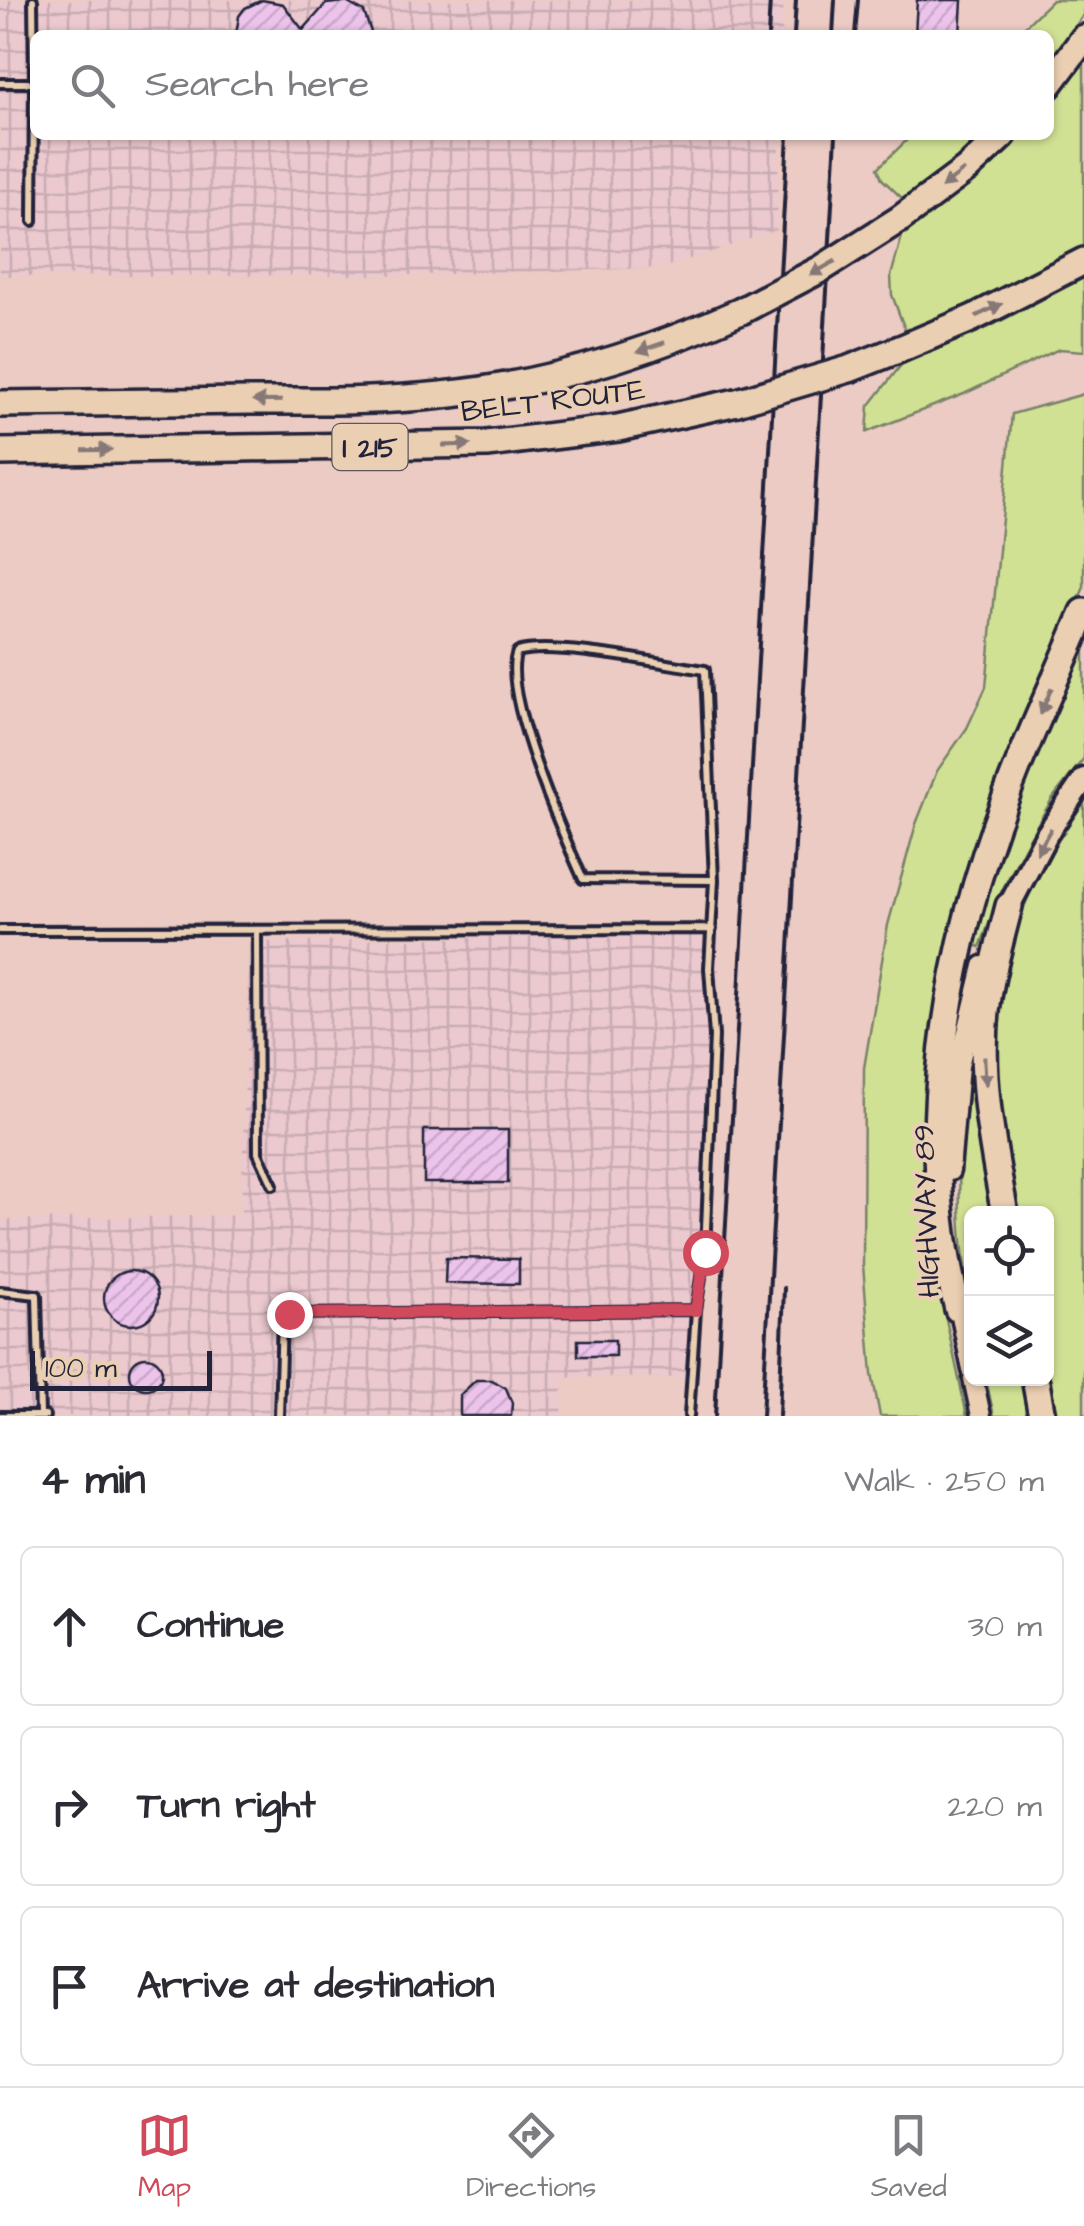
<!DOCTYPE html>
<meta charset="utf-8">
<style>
:root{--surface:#fff;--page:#f2f2f3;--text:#2b2b33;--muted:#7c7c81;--line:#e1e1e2;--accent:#d1495b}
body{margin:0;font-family:"Architects Daughter",sans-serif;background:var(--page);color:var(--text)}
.controls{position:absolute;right:30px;bottom:30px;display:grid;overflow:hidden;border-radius:15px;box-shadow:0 2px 8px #0004}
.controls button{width:90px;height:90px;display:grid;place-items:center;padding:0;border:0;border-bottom:2px solid var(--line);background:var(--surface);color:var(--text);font:50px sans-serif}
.scale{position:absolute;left:30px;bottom:25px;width:182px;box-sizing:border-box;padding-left:10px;border:5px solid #22223b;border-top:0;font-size:28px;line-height:35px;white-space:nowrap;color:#22223b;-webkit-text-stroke:8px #ebcfb2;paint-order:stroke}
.stop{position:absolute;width:30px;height:30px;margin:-22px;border:8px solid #d1495b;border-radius:50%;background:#fff}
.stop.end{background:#d1495b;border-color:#fff;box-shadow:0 2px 10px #0008}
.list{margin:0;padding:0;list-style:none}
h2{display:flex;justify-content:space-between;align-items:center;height:130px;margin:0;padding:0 40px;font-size:42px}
h2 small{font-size:32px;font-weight:400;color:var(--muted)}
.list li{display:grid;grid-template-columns:65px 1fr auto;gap:30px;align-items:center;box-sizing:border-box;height:160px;margin:0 20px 20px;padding:0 20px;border:2px solid var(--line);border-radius:15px}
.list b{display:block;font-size:38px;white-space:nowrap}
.list em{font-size:32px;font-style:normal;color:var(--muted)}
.icon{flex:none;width:55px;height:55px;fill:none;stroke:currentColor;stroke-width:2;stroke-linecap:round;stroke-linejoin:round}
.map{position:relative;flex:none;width:1084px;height:1416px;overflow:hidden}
.search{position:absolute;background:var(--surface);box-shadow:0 2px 8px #0004;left:30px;right:30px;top:30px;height:110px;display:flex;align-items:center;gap:25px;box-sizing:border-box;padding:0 35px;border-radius:15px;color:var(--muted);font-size:38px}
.sheet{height:670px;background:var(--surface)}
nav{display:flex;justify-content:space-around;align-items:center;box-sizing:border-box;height:140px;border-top:2px solid var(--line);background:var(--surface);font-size:28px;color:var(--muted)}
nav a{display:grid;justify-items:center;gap:5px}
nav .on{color:var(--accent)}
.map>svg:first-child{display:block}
.industrial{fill:url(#industrial-grid)}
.grass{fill:#d1e194;stroke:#7a8268;stroke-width:2.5}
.building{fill:url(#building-hatch);stroke:#22223b;stroke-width:2.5}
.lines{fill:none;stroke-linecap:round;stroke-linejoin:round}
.service-casing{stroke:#22223b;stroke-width:14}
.secondary-casing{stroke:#22223b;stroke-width:25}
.primary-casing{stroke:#22223b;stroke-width:28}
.motorway-casing{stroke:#22223b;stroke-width:32}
.service{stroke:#ebcfb2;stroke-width:6}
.secondary{stroke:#ebcfb2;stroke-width:18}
.primary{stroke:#ebcfb2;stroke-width:20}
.motorway{stroke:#ebcfb2;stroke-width:25}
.rail{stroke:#22223b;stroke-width:4}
.motorway-bridge-casing{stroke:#22223b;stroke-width:32;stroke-linecap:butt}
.motorway-bridge{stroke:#ebcfb2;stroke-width:25}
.oneway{fill:#867876}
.route{stroke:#d1495b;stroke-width:12}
.labels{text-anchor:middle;stroke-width:8;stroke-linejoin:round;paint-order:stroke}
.shield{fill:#ebcfb2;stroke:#5e565f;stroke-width:2.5}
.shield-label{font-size:28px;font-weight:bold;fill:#22223b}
.street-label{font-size:30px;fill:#22223b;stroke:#ebcfb2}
</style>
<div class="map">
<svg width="1084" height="1416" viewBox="0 0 1084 1416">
<defs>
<pattern id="industrial-grid" width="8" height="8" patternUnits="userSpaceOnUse" patternTransform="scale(2.5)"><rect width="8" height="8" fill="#ebc9cf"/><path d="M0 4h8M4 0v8" fill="none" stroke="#c9acb3"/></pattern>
<pattern id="building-hatch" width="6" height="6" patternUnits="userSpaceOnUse" patternTransform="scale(2.5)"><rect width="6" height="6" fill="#ecc3eb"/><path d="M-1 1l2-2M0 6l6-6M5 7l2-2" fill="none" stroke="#caa7ca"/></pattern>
</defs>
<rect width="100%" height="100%" fill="#ebcbc3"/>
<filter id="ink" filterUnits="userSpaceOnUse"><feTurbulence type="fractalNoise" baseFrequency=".01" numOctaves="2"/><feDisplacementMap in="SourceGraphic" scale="20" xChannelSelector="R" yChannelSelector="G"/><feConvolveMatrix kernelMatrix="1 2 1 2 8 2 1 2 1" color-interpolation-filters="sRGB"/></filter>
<g filter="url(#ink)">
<path class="industrial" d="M0 0H783L782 35H35V135H779L777 230 662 268 412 275 0 276Z
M719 933 718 1025 697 1378 564 1377 562 1416H0V1220L241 1215 249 942Z"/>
<path class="grass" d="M1052 0H1084V14L1049 63V35H1016Z
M1084 63V246L1021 281 907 335 892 295 891 276 904 229 992 161 1019 135H1049V103Z
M912 135H984L942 172 904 200 882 179 878 168Z
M1084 278V351L1059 349 964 394 867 432 869 406 902 364 989 327Z
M1084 394V587L1005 773 956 925 932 1234 941 1296 967 1416H880L872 1374 863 1265 864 1068 888 925 916 824 937 771 967 728 986 687 1012 414Z
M1084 630V758L1052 799 1029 839 1002 890 980 947 972 944 990 869Z
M1084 800V1416H1051L1046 1378V1214H1012C1002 1154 990 1093 992 1032 993 1017 998 1001 1001 987 1018 913 1038 861 1084 800Z
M970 1044 991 1213 972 1214 971 1305C954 1217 957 1132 970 1044Z
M986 1379H1021L1028 1416H994Z"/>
<path class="building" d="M262 0 283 4 303 30 326 4 346 2 364 12 372 35H236L239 16 245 8Z
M917 0H962L960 35H915Z
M424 1130H508V1183H424Z
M446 1258 519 1259V1284L445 1283Z
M104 1298a27 27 0 1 1 54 0a27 27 0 1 1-54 0Z
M578 1340H615V1356H578Z
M130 1373a16 16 0 1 1 32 0a16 16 0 1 1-32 0Z
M476 1380H492L506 1388 512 1403 511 1416H460V1395Z"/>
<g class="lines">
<defs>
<path id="service" d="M33 0 34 83
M0 83H34L33 221
M0 930 712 929
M257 930 258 1153 273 1185
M0 1291 37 1295 40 1415
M0 1416H45
M279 1416 282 1318 289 1314 696 1310
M689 1416 696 1310 705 1252 714 1036 709 968 714 880 705 670C663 664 552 641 517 652 500 691 564 837 583 879L714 880"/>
<path id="secondary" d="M950 1171 959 1066 983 966
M957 1297 972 1370
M973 1378 981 1416"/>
<path id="primary" d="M1009 906 1047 834 1084 779"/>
<path id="motorway" d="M1049 85 1084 38
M900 219 967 169 1003 135
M900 349 973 318 1084 261
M0 404C84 403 168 402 251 401 315 401 379 402 442 395 545 385 647 353 741 311
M0 452 487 444 618 428 737 402
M1005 1214C993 1148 979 1080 986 1012 990 976 1000 942 1009 906
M958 1309C913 1141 946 954 1007 794 1030 732 1059 673 1084 612
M1035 1378 1042 1416"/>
</defs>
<use href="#service" class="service-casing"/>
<use href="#secondary" class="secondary-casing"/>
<use href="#primary" class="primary-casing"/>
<use href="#motorway" class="motorway-casing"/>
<use href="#service" class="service"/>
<use href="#secondary" class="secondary"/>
<use href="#primary" class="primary"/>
<use href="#motorway" class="motorway"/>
<path class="rail" d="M768 35 770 0
M794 35 796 0
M833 35 835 0
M855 35 858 0
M715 1416 788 135
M762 1416 836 135
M779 1416 784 1288"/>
<defs>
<path id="motorway-bridge" d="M741 311 821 269 900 219
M737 402 849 369 900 349"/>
</defs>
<use href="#motorway-bridge" class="motorway-bridge-casing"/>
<use href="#motorway-bridge" class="motorway-bridge"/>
</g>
<defs><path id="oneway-solid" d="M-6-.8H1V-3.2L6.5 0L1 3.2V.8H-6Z" transform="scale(2.5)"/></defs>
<g class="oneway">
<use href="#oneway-solid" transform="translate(953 179) rotate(142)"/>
<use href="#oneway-solid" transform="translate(823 268) rotate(150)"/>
<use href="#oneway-solid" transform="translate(989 310) rotate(-26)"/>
<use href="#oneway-solid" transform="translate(651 347) rotate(161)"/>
<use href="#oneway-solid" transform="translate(267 401) rotate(179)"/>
<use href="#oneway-solid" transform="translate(457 445) rotate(-2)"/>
<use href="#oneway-solid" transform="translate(97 450) rotate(-1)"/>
<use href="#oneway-solid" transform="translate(1046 701) rotate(113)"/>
<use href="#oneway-solid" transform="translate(1044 841) rotate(119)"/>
<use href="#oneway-solid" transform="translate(985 1071) rotate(87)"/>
</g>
</g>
<g class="lines" filter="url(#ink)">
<path class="route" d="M289 1314 696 1310 705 1252"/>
</g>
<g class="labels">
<rect class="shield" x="332.5" y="424" width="75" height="46" rx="8"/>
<g class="shield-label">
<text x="370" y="457">I 215</text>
</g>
<g class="street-label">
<text transform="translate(553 400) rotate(-7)" y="10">BELT ROUTE</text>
<text transform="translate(926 1211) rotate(-92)" y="10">HIGHWAY 89</text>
</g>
</g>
</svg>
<div class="controls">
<button><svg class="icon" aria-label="locate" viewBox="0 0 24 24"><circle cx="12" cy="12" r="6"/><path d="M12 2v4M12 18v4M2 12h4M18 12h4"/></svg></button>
<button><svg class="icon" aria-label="layers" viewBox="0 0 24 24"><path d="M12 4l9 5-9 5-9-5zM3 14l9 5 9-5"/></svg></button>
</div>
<div class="scale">100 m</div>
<div class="stop" style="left:705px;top:1252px"></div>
<div class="stop end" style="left:289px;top:1314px"></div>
<div class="search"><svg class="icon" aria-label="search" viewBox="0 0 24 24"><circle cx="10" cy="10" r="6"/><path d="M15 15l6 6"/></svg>Search here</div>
</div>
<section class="sheet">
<h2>4 min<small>Walk · 250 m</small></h2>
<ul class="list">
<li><svg class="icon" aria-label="ahead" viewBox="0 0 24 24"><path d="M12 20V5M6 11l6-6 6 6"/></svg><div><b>Continue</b></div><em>30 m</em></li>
<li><svg class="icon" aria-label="right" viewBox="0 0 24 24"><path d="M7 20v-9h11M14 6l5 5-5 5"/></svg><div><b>Turn right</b></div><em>220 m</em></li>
<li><svg class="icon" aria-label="arrive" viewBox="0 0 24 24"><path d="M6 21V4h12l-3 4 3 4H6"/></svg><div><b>Arrive at destination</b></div></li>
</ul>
</section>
<nav>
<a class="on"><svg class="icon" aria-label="map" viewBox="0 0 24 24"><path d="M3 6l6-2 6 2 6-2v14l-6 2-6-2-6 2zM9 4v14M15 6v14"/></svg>Map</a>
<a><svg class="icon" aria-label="directions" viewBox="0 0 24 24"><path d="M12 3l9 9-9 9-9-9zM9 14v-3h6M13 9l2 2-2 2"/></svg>Directions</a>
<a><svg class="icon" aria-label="saved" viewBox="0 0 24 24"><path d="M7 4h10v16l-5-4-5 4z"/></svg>Saved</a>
</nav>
